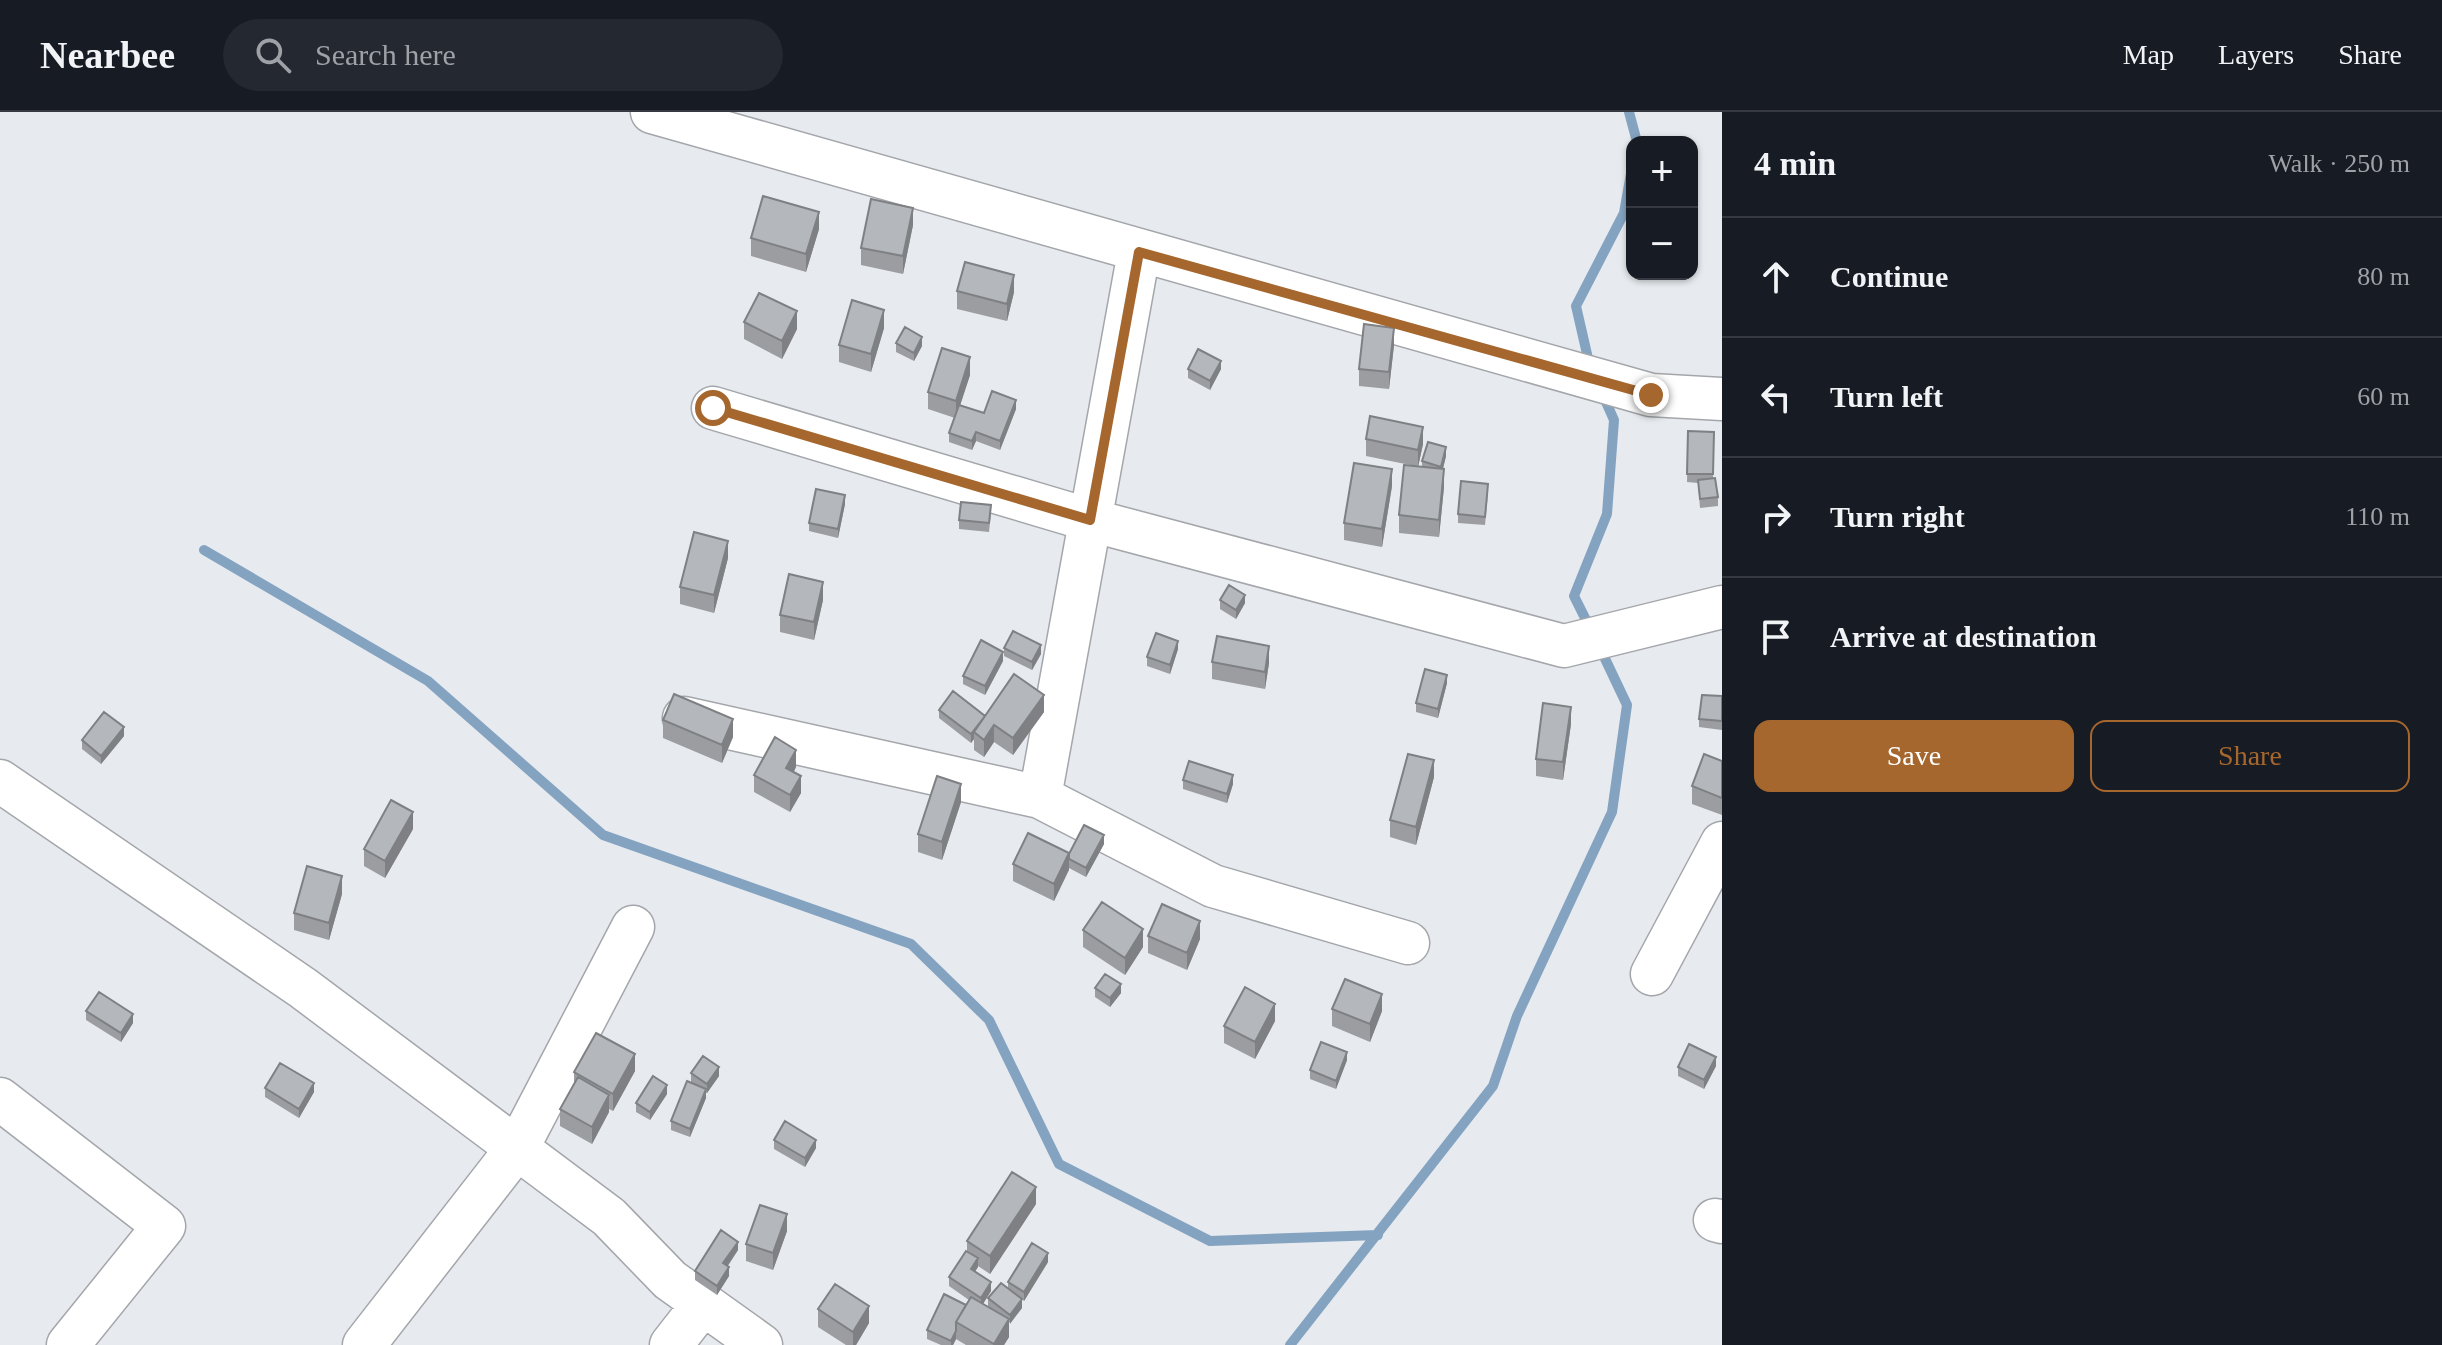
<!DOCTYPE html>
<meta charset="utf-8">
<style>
:root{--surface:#171b24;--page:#242831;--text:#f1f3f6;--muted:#9ea1a6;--line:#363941;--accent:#a5672d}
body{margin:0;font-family:"Times New Roman",serif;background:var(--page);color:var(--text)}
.controls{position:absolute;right:24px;top:24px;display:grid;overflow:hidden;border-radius:16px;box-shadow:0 2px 6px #0004}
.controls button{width:72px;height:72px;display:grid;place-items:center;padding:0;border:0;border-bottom:2px solid var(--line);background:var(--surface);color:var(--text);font:40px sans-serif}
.stop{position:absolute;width:24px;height:24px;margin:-18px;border:6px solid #a5672d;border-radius:50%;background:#fff}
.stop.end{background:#a5672d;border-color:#fff;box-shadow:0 2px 8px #0008}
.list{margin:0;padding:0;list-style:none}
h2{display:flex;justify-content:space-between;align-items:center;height:104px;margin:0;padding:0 32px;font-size:34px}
h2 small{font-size:26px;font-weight:400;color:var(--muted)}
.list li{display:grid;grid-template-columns:52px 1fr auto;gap:24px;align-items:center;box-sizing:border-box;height:120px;padding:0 32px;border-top:2px solid var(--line)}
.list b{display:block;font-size:30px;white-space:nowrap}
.list em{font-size:26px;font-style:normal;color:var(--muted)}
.actions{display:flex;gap:16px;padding:24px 32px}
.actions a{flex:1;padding:18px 0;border:2px solid var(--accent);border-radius:16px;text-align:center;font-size:28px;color:var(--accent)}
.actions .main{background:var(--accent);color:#fff}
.icon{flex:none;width:44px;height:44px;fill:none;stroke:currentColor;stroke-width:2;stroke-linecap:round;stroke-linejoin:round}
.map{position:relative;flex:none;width:1722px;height:1233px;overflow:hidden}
header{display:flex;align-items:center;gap:48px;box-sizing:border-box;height:112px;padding:0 40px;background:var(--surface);border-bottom:2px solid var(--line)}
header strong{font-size:38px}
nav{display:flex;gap:44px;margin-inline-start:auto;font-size:28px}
.search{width:560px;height:72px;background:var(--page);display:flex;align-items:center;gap:20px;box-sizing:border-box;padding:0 28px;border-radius:44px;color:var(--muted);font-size:30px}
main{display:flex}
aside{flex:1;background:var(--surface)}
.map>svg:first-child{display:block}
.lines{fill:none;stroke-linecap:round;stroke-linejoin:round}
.stream{stroke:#84a3c0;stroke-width:10}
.minor-casing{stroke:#a3a6aa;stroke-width:45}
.minor{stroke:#fff;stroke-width:42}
.wall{fill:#9b9da1}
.shaded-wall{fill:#7e8083}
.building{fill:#b4b7bb;stroke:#7e8083;stroke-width:2}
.route{stroke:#a5672d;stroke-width:10}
</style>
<header>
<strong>Nearbee</strong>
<div class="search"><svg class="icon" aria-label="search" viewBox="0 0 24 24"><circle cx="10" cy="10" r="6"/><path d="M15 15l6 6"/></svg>Search here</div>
<nav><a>Map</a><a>Layers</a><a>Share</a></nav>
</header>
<main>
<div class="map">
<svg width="1722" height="1233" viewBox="0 0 1722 1233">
<rect width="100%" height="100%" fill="#e7eaee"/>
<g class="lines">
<path class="stream" d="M1629 0 1637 30
M1590 255 1576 194 1624 101 1632 56
M204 438 428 569 603 723 911 832 989 908 1059 1052 1210 1129 1378 1123
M1590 516 1574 484 1607 402 1614 308 1602 281
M1290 1233 1493 974 1517 904 1612 700 1627 593 1599 534"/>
<defs>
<path id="minor" d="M652 0 1651 283 1722 287
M713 296 1090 408 1564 534 1722 495
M684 606 1040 685 1213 774 1408 831
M0 669 303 876 609 1105 670 1168 761 1233
M1040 685 1139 140
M1652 862 1722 731
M0 987 164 1114 68 1233
M1715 1108 1722 1110
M364 1233 518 1035 633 815
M671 1233 703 1192"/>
</defs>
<use href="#minor" class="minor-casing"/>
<use href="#minor" class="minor"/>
</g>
<path class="wall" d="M913 113 903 162 861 153V136Z
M819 117 806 160 751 144V126Z
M957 179 1014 180 1007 209 957 197Z
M744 210 797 217 782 247 744 227Z
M884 216 871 260 839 250V233Z
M896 231 922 234 914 249 896 240Z
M1394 233 1389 277 1359 274V257Z
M1188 257H1221L1210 278 1188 266Z
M970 263 960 293 984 301 1016 297 1000 338 976 329 972 338 949 330V321L955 306 928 297V280Z
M1688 319 1714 320 1713 367 1718 385V394L1700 396 1698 371 1687 370Z
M1366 327 1423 332 1418 355H1422V349L1446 344 1443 357 1444 375 1439 425 1399 421V403L1415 354 1366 344Z
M1392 374 1382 435 1344 428V411Z
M1488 381 1485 413 1458 411V402Z
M845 392 838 426 809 419V411Z
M991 401 989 420 959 417V408Z
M728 446 714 501 680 492V475Z
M823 488 814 528 780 520V503Z
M1220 488 1245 491 1236 507 1220 497Z
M1004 536 1041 542 1032 558 1004 544Z
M1178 537 1170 562 1147 554V545Z
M1003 549 985 583 963 572V564Z
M1212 550 1269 551 1265 577 1212 567Z
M1447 571 1438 606 1416 600V591Z
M1722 584V618L1699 615V607Z
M939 598 985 604 1044 600 1013 643 994 630 984 645 974 638V627L971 631 939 606Z
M663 608 733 625 722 651 663 626Z
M1571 612 1563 668 1536 664V647Z
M124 624 101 652 82 637V628Z
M1722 649V703L1692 692V674Z
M796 655 794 660 801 681 790 700 754 680V663Z
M1434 665 1416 733 1390 725V708Z
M1183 668 1233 672 1227 691 1183 677Z
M961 690 942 748 918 740V722Z
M413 717 385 766 364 754V737Z
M1104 732 1086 765 1069 756 1054 789 1013 769V752L1069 741Z
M342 782 329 828 294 818V801Z
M1083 818 1143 835 1125 863 1083 835Z
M1148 824 1200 827 1187 858 1148 841Z
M1095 876 1121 881 1110 895 1095 885Z
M1332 897 1382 899 1370 930 1332 914Z
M86 899 133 911 121 930 86 908Z
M1275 909 1255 947 1224 931V914Z
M1347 948 1336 977 1310 967V958Z
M1716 954 1704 977 1678 964V955Z
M635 959 613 999 609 997V1000L592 1032 560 1014V997L574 971V960Z
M691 961 719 964 707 981H706V986L690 1025 671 1018V1009L694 972 691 970Z
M265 976 314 980 299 1006 265 985Z
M667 982 650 1008 636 1000V991Z
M774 1028 816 1036 805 1055 774 1037Z
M1036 1092 990 1162 978 1154 975 1160 991 1179 983 1192 993 1198 988 1194V1186L1008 1176V1170L1048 1150 1024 1189 1020 1186 1022 1196 1009 1211V1225L1004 1233H966L956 1227 953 1233H941L927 1227V1218L966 1193 969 1188 949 1174V1165L967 1139V1129Z
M787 1119 773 1158 746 1149V1132Z
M738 1138 728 1154 729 1164 717 1183 695 1168V1159Z
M818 1197 869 1211 856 1233H846L818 1215Z"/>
<path class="shaded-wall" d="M913 96V113L903 162V144Z
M819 100V117L806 160V142Z
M1014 163V180L1007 209V192Z
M884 198V216L871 260V242Z
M797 199V217L782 247V229Z
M1394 216V233L1389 277V260Z
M922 225V234L914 249V241Z
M970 245V263L956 306V289Z
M1221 249V257L1210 278V269Z
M1016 288V297L1000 338V329Z
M1423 315V332L1418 355V338Z
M976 320V329L972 338V329Z
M1446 335V344L1441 364V355Z
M1392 357V374L1382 435V417Z
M1444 357V375L1439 425V408Z
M845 383V392L838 426V417Z
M728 429V446L714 501V483Z
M823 470V488L814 528V510Z
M1245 483V491L1236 507V498Z
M1178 529V537L1170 562V553Z
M1041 533V542L1032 558V550Z
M1269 534V551L1265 577V560Z
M1003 540V549L985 583V574Z
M1447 563V571L1438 606V597Z
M1044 583V600L1013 643V626Z
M1571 595V612L1563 668V650Z
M985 604 974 620V627L971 631V622Z
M733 607V625L722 651V633Z
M994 613V630L984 645V628Z
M124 615V624L101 652V644Z
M796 638V655L786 673V656Z
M1434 648V665L1416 733V715Z
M1233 663V672L1227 691V682Z
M801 664V681L790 700V683Z
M961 672V690L942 748V730Z
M413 700V717L385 766V749Z
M1104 723V732L1086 765V756Z
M1069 741V758L1054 789V772Z
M342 764V782L329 828V811Z
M1200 809V827L1187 858V841Z
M1143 817V835L1125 863V846Z
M1121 872V881L1110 895V886Z
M1382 882V899L1370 930V912Z
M1275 892V909L1255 947V930Z
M133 902V911L121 930V921Z
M1347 940V948L1336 977V969Z
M635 942V959L613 999V982Z
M1716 945V954L1704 977V968Z
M719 955V964L707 981V972Z
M314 971V980L299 1006V997Z
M667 973V982L650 1008V1000Z
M706 977V986L690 1025V1017Z
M609 983V1000L592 1032V1015Z
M816 1028V1036L805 1055V1046Z
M1036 1075V1092L990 1162V1144Z
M787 1102V1119L773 1158V1141Z
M738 1130V1138L723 1160V1151Z
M1048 1141V1150L1024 1189V1180Z
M978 1146V1155L971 1166V1157Z
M729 1155V1164L717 1183V1174Z
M991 1170V1179L981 1195V1186Z
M1022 1187V1196L1010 1212V1203Z
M869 1194V1211L856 1233H853V1220Z
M1009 1207V1225L1004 1233H994Z
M956 1219V1227L953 1233H951V1229Z"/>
<path class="building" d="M763 84 819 100 806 142 751 126Z
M871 87 913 96 903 144 861 136Z
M965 150 1014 163 1007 192 957 179Z
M759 181 797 199 782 229 744 210Z
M852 188 884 198 871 242 839 233Z
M1364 212 1394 216 1389 260 1359 257Z
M905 215 922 225 914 241 896 231Z
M942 236 970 245 956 289 928 280Z
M1198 237 1221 249 1210 269 1188 257Z
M992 279 1016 288 1000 329 976 320 972 329 949 321 959 293 984 301Z
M1370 304 1423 315 1418 338 1366 327Z
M1688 319 1714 320 1713 362H1687Z
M1428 330 1446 335 1441 355 1422 349Z
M1354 351 1392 357 1382 417 1344 411Z
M1404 353 1444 357 1439 408 1399 403Z
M1715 366 1718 385 1700 387 1698 368Z
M1461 369 1488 372 1485 405 1458 402Z
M816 377 845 383 838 417 809 411Z
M961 390 991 393 989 411 959 408Z
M694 420 728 429 714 483 680 475Z
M789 462 823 470 814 510 780 503Z
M1229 473 1245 483 1236 498 1220 488Z
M1013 519 1041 533 1032 550 1004 536Z
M1156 521 1178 529 1170 553 1147 545Z
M1217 524 1269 534 1265 560 1212 550Z
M981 528 1003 540 985 574 963 564Z
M1425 557 1447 563 1438 597 1416 591Z
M1014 562 1044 583 1013 626 994 613 984 628 974 620Z
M953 579 985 604 971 622 939 598Z
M674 582 733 607 722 633 663 608Z
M1702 583 1722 584V609L1699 607Z
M1543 591 1571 595 1563 650 1536 647Z
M104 600 124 615 101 644 82 628Z
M775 625 796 638 786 656 801 664 790 683 754 663Z
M1408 642 1434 648 1416 715 1390 708Z
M1704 642 1722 649V686L1692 674Z
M1189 649 1233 663 1227 682 1183 668Z
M937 664 961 672 942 730 918 722Z
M391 688 413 700 385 749 364 737Z
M1084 713 1104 723 1086 756 1069 747V742Z
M1028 721 1069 741 1054 772 1013 752Z
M307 754 342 764 329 811 294 801Z
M1102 790 1143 817 1125 846 1083 818Z
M1162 792 1200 809 1187 841 1148 824Z
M1105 862 1121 872 1110 886 1095 876Z
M1345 867 1382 882 1370 912 1332 897Z
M1245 875 1275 892 1255 930 1224 914Z
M99 880 133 902 121 921 86 899Z
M596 921 635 942 613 982 574 960Z
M1321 930 1347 940 1336 969 1310 958Z
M1689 932 1716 945 1704 968 1678 955Z
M703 944 719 955 707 972 691 961Z
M280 951 314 971 299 997 265 976Z
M653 964 667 973 650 1000 636 991Z
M578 965 609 983 592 1015 560 997Z
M687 969 706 977 690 1017 671 1009Z
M785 1009 816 1028 805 1046 774 1028Z
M1012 1060 1036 1075 990 1144 967 1129Z
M760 1093 787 1102 773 1141 746 1132Z
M721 1118 738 1130 723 1151 729 1155 717 1174 695 1159Z
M1032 1131 1048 1141 1024 1180 1008 1170Z
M966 1139 978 1146 971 1157 991 1170 981 1186 949 1165Z
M1001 1171 1022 1187 1010 1203 988 1186Z
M835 1172 869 1194 853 1220 818 1197Z
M944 1182 966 1193 956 1210V1219L951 1229 927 1218Z
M971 1185 1009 1207 994 1232 956 1210Z"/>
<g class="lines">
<path class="route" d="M713 296 1090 408 1139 140 1651 283"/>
</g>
</svg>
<div class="controls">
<button>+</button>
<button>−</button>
</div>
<div class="stop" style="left:713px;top:296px"></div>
<div class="stop end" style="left:1651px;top:283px"></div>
</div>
<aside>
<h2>4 min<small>Walk · 250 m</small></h2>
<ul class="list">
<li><svg class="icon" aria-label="ahead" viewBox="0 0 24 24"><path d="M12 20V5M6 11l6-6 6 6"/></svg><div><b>Continue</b></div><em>80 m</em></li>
<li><svg class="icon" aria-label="left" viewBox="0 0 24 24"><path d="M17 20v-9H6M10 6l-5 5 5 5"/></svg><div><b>Turn left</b></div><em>60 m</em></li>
<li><svg class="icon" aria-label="right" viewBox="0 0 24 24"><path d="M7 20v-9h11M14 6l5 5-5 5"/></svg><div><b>Turn right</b></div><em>110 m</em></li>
<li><svg class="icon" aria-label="arrive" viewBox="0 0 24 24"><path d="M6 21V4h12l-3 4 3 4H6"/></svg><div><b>Arrive at destination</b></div></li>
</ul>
<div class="actions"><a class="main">Save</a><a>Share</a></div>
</aside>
</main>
